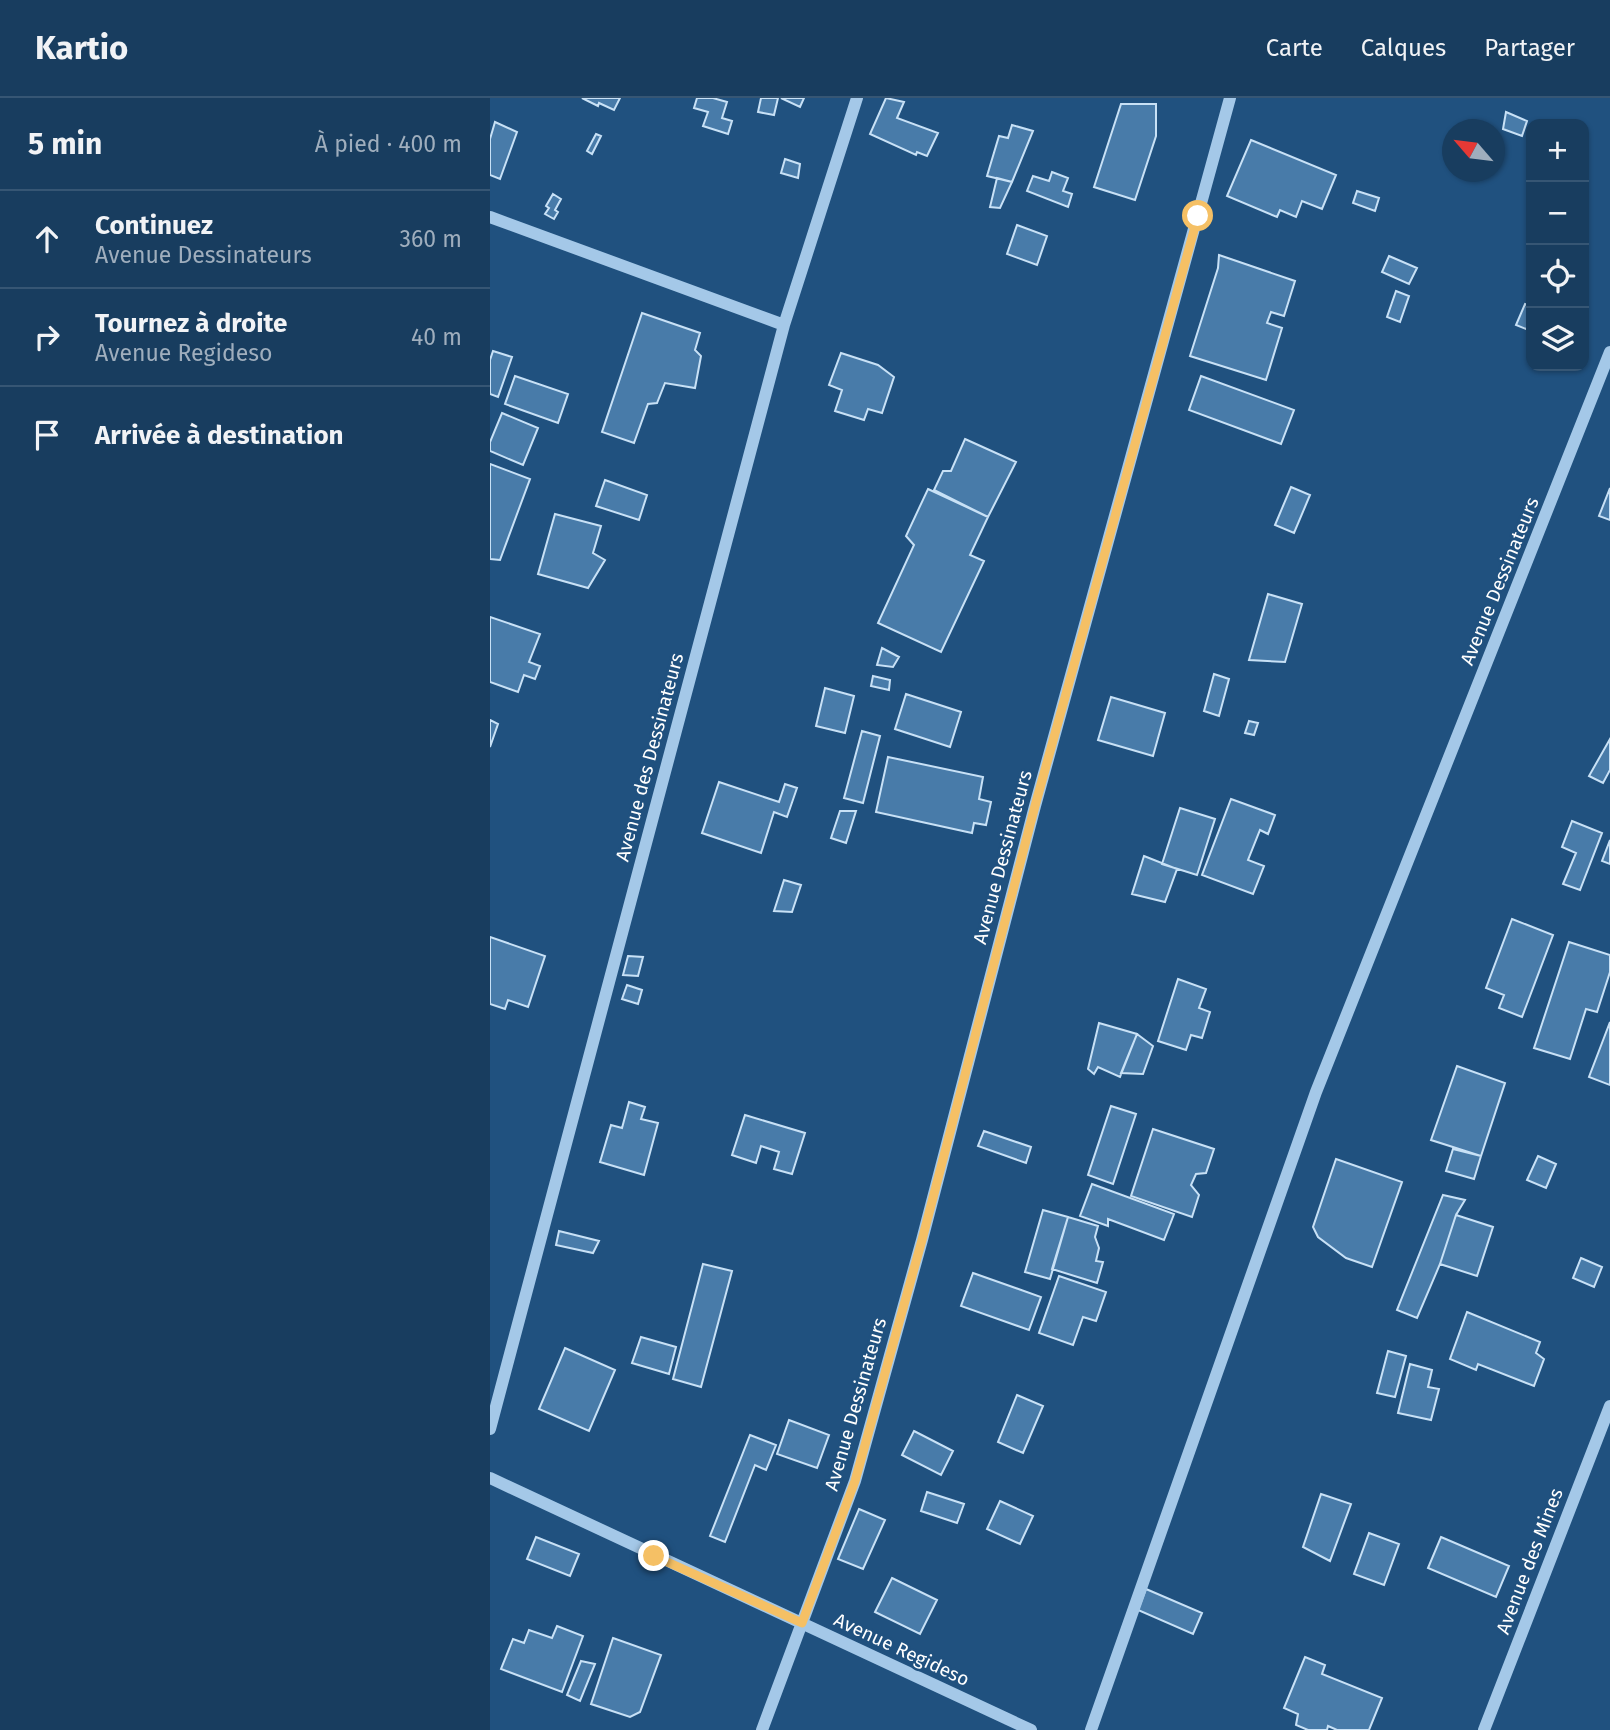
<!DOCTYPE html>
<html lang="fr">
<meta charset="utf-8">
<style>
:root{--surface:#183d5f;--page:#254868;--text:#f1f3f6;--muted:#9faebd;--line:#365674}
body{margin:0;font-family:"Fira Sans",sans-serif;background:var(--page);color:var(--text)}
.controls{position:absolute;right:21px;top:21px;display:grid;overflow:hidden;border-radius:14px;box-shadow:0 2px 5px #0004}
.controls button{width:63px;height:63px;display:grid;place-items:center;padding:0;border:0;border-bottom:2px solid var(--line);background:var(--surface);color:var(--text);font:35px sans-serif}
.compass{position:absolute;left:952px;top:21px;width:63px;height:63px;border-radius:50%;background:var(--surface);box-shadow:0 2px 5px #0004;rotate:298deg}
.stop{position:absolute;width:21px;height:21px;margin:-16px;border:5px solid #f5c065;border-radius:50%;background:#fff}
.stop.end{background:#f5c065;border-color:#fff;box-shadow:0 2px 7px #0008}
.list{margin:0;padding:0;list-style:none}
h2{display:flex;justify-content:space-between;align-items:center;height:91px;margin:0;padding:0 28px;font-size:30px}
h2 small{font-size:23px;font-weight:400;color:var(--muted)}
.list li{display:grid;grid-template-columns:46px 1fr auto;gap:21px;align-items:center;box-sizing:border-box;height:98px;padding:0 28px;border-top:2px solid var(--line)}
.list b{display:block;font-size:26px;white-space:nowrap}
.list p{margin:0;font-size:23px;white-space:nowrap;color:var(--muted)}
.list em{font-size:23px;font-style:normal;color:var(--muted)}
.icon{flex:none;width:38px;height:38px;fill:none;stroke:currentColor;stroke-width:2;stroke-linecap:round;stroke-linejoin:round}
.map{position:relative;flex:none;width:1120px;height:1632px;overflow:hidden}
header{display:flex;align-items:center;gap:42px;box-sizing:border-box;height:98px;padding:0 35px;background:var(--surface);border-bottom:2px solid var(--line)}
header strong{font-size:33px}
nav{display:flex;gap:38px;margin-inline-start:auto;font-size:24px}
main{display:flex}
aside{flex:1;background:var(--surface)}
.map>svg:first-child{display:block}
.building{fill:#487ba9;stroke:#c8e1f6;stroke-width:2}
.lines{fill:none;stroke-linecap:round;stroke-linejoin:round}
.minor{stroke:#a4c8e8;stroke-width:12}
.route{stroke:#f5c065;stroke-width:9}
.labels{text-anchor:middle;stroke-width:5;stroke-linejoin:round;paint-order:stroke}
.street-label{font-size:19px;fill:#fff;stroke:#20517f}
</style>
<header>
<strong>Kartio</strong>
<nav><a>Carte</a><a>Calques</a><a>Partager</a></nav>
</header>
<main>
<aside>
<h2>5 min<small>À pied · 400 m</small></h2>
<ul class="list">
<li><svg class="icon" aria-label="ahead" viewBox="0 0 24 24"><path d="M12 20V5M6 11l6-6 6 6"/></svg><div><b>Continuez</b><p>Avenue Dessinateurs</p></div><em>360 m</em></li>
<li><svg class="icon" aria-label="right" viewBox="0 0 24 24"><path d="M7 20v-9h11M14 6l5 5-5 5"/></svg><div><b>Tournez à droite</b><p>Avenue Regideso</p></div><em>40 m</em></li>
<li><svg class="icon" aria-label="arrive" viewBox="0 0 24 24"><path d="M6 21V4h12l-3 4 3 4H6"/></svg><div><b>Arrivée à destination</b></div></li>
</ul>
</aside>
<div class="map">
<svg width="1120" height="1632" viewBox="0 0 1120 1632">
<rect width="100%" height="100%" fill="#20517f"/>
<path class="building" d="M92 0H130L124 12 109 5 108 8Z
M207 0H223L237 4 232 20 242 23 238 36 213 28 218 14 204 10Z
M271 0H288L284 17 268 14Z
M291 0H314L310 9Z
M396 0 414 4 407 20 448 35 437 58 427 54 426 57 380 36Z
M631 6H666V38L645 102 604 89Z
M1016 14 1037 23 1032 38 1013 31Z
M5 24 27 34 10 81 0 77V41Z
M522 27 543 33 522 84 497 78 509 38 518 40Z
M106 36 111 38 102 56 97 53Z
M761 42 846 77 832 111 812 103 806 119 790 112 787 119 737 98Z
M295 61 310 66 308 80 291 75Z
M562 74 578 80 573 93 582 96 578 109 537 93 543 78 559 83Z
M507 80 522 84 510 110 500 109Z
M867 93 889 100 885 113 863 105Z
M63 96 71 101 65 112 68 114 64 121 55 116 59 110 56 108Z
M527 127 557 138 547 167 517 156Z
M729 157 805 183 794 218 781 214 777 225 792 230 776 282 700 258 728 170Z
M899 158 927 170 919 186 892 174Z
M906 193 919 198 910 224 897 219Z
M1035 206 1041 209V233L1026 227Z
M152 215 210 235 205 252 211 258 205 290 175 285 167 305 158 306 144 345 112 334Z
M3 253 22 259 8 299 0 296V262Z
M351 255 388 267 404 279 392 315 378 311 374 322 345 313 352 292 339 287Z
M25 278 78 296 68 325 15 306Z
M711 278 804 312 791 346 699 312Z
M12 315 48 330 33 367 0 353V344Z
M475 341 526 364 498 419 444 392 453 373H461Z
M0 366 40 381 10 462 0 461Z
M115 382 157 397 149 422 106 408Z
M801 389 820 397 804 435 785 427Z
M1120 390V422L1109 418Z
M438 391 498 419 480 457 494 463 451 554 388 525 424 447 416 438Z
M65 416 111 428 103 455 115 462 98 490 48 476Z
M778 496 812 506 795 564 759 562Z
M0 519 50 536 39 564 50 568 45 581 34 577 28 594 0 584Z
M392 550 409 559 403 569 387 567Z
M724 576 739 581 729 618 714 613Z
M383 578 400 582 399 592 381 588Z
M335 590 364 598 355 635 326 628Z
M416 596 471 614 460 649 405 631Z
M621 599 675 615 663 658 608 642Z
M0 622 8 626 0 649Z
M759 623 768 625 764 637 755 635Z
M372 633 390 638 373 705 354 700Z
M1120 641V672L1113 685 1099 678Z
M398 659 493 679 489 701 501 704 496 727 484 725 482 735 386 714Z
M229 684 289 704 295 686 307 690 297 719 284 714 271 755 212 735Z
M741 701 785 717 778 736 770 732 758 762 774 768 763 796 712 777Z
M690 710 725 721 707 777 672 766Z
M350 713H366L356 745 341 740Z
M1082 723 1112 735 1090 792 1073 786 1086 755 1072 749Z
M1120 742V766L1112 763Z
M654 758 687 771 675 804 642 796Z
M294 782 311 787 302 814 284 813Z
M1022 821 1063 837 1032 919 1009 910 1014 897 996 890Z
M0 839 55 858 38 909 18 902 15 911 0 906Z
M1079 844 1120 857V874L1107 914 1096 911 1080 961 1044 950Z
M138 858 153 859 148 878 133 877Z
M688 881 716 891 709 910 720 914 712 940 701 937 696 952 668 943Z
M137 887 152 892 148 906 132 901Z
M1120 924V987L1099 979Z
M609 925 647 936 630 979 608 969 604 976 598 971Z
M647 936 663 948 653 976 631 975Z
M967 968 1015 985 991 1058 941 1042Z
M139 1004 155 1009 151 1021 168 1025 154 1077 110 1064 121 1027 132 1030Z
M621 1008 646 1016 623 1086 598 1077Z
M255 1017 315 1035 302 1076 284 1071 289 1054 271 1048 266 1065 242 1057Z
M663 1031 724 1051 716 1075 706 1076 701 1087 709 1097 702 1119 641 1098Z
M494 1033 541 1049 536 1065 488 1048Z
M963 1051 991 1058 984 1081 956 1073Z
M1048 1058 1066 1066 1056 1090 1037 1082Z
M846 1061 912 1084 882 1169 856 1160 828 1139 823 1129Z
M602 1086 684 1116 674 1142 618 1121V1128L590 1118Z
M953 1097 975 1102 966 1117 950 1166 927 1220 907 1212Z
M553 1112 578 1119 560 1181 535 1174Z
M966 1117 1003 1129 987 1178 950 1166Z
M578 1119 608 1128 605 1139 609 1150 606 1163 613 1164 607 1185 562 1171Z
M69 1133 109 1143 103 1155 66 1147Z
M1091 1160 1112 1169 1104 1189 1083 1180Z
M213 1166 242 1173 211 1289 183 1281Z
M483 1175 551 1199 539 1232 471 1208Z
M569 1178 616 1194 606 1223 593 1219 583 1247 549 1235Z
M977 1214 1050 1244 1046 1255 1054 1261 1044 1288 988 1266 986 1272 960 1261Z
M151 1239 186 1249 179 1276 142 1265Z
M75 1250 125 1272 99 1333 49 1311Z
M898 1253 916 1258 905 1299 887 1295Z
M920 1266 942 1272 938 1289 949 1291 941 1322 908 1315Z
M527 1297 553 1308 533 1355 508 1344Z
M299 1322 339 1337 327 1370 287 1356Z
M424 1333 463 1353 451 1377 412 1357Z
M260 1337 286 1347 276 1372 265 1367 235 1444 220 1438Z
M437 1394 474 1406 467 1425 431 1413Z
M831 1396 861 1406 840 1463 813 1449Z
M510 1403 543 1418 530 1446 497 1431Z
M369 1411 395 1422 373 1471 348 1461Z
M879 1435 909 1446 894 1487 864 1476Z
M46 1439 89 1456 80 1478 37 1461Z
M951 1439 1019 1468 1006 1499 938 1470Z
M402 1480 447 1502 430 1536 385 1514Z
M656 1491 712 1515 703 1536 648 1512Z
M67 1528 93 1538 72 1594 11 1571 23 1541 34 1545 39 1532 62 1540Z
M123 1540 171 1557 150 1614 140 1619 101 1606Z
M815 1559 835 1567 832 1576 892 1600 879 1632H847L838 1628 837 1632H818L806 1627 808 1616 794 1610Z
M91 1563 105 1566 90 1603 77 1597Z"/>
<g class="lines">
<path class="minor" d="M0 119 294 227
M0 1331 294 227 367 0
M0 1380 541 1632
M272 1632 365 1383 432 1142 545 708 740 0
M601 1632 826 994 1120 254
M994 1632 1120 1308"/>
</g>
<g class="lines">
<path class="route" d="M164 1458 312 1525 365 1383 432 1142 545 708 708 118"/>
</g>
<g class="labels">
<g class="street-label">
<text transform="translate(1009 483) rotate(-68)" y="7">Avenue Dessinateurs</text>
<text transform="translate(159 659) rotate(-75)" y="7">Avenue des Dessinateurs</text>
<text transform="translate(512 759) rotate(-75)" y="7">Avenue Dessinateurs</text>
<text transform="translate(365 1306) rotate(-74)" y="7">Avenue Dessinateurs</text>
<text transform="translate(1039 1463) rotate(-69)" y="7">Avenue des Mines</text>
<text transform="translate(412 1551) rotate(25)" y="7">Avenue Regideso</text>
</g>
</g>
</svg>
<div class="controls">
<button>+</button>
<button>−</button>
<button><svg class="icon" aria-label="locate" viewBox="0 0 24 24"><circle cx="12" cy="12" r="6"/><path d="M12 2v4M12 18v4M2 12h4M18 12h4"/></svg></button>
<button><svg class="icon" aria-label="layers" viewBox="0 0 24 24"><path d="M12 4l9 5-9 5-9-5zM3 14l9 5 9-5"/></svg></button>
</div>
<svg class="compass" viewBox="-18 -18 36 36"><path d="M0-13l5 13h-10z" fill="#e53935"/><path d="M0 13l5-13h-10z" fill="#9faebd"/></svg>
<div class="stop" style="left:708px;top:118px"></div>
<div class="stop end" style="left:164px;top:1458px"></div>
</div>
</main>
